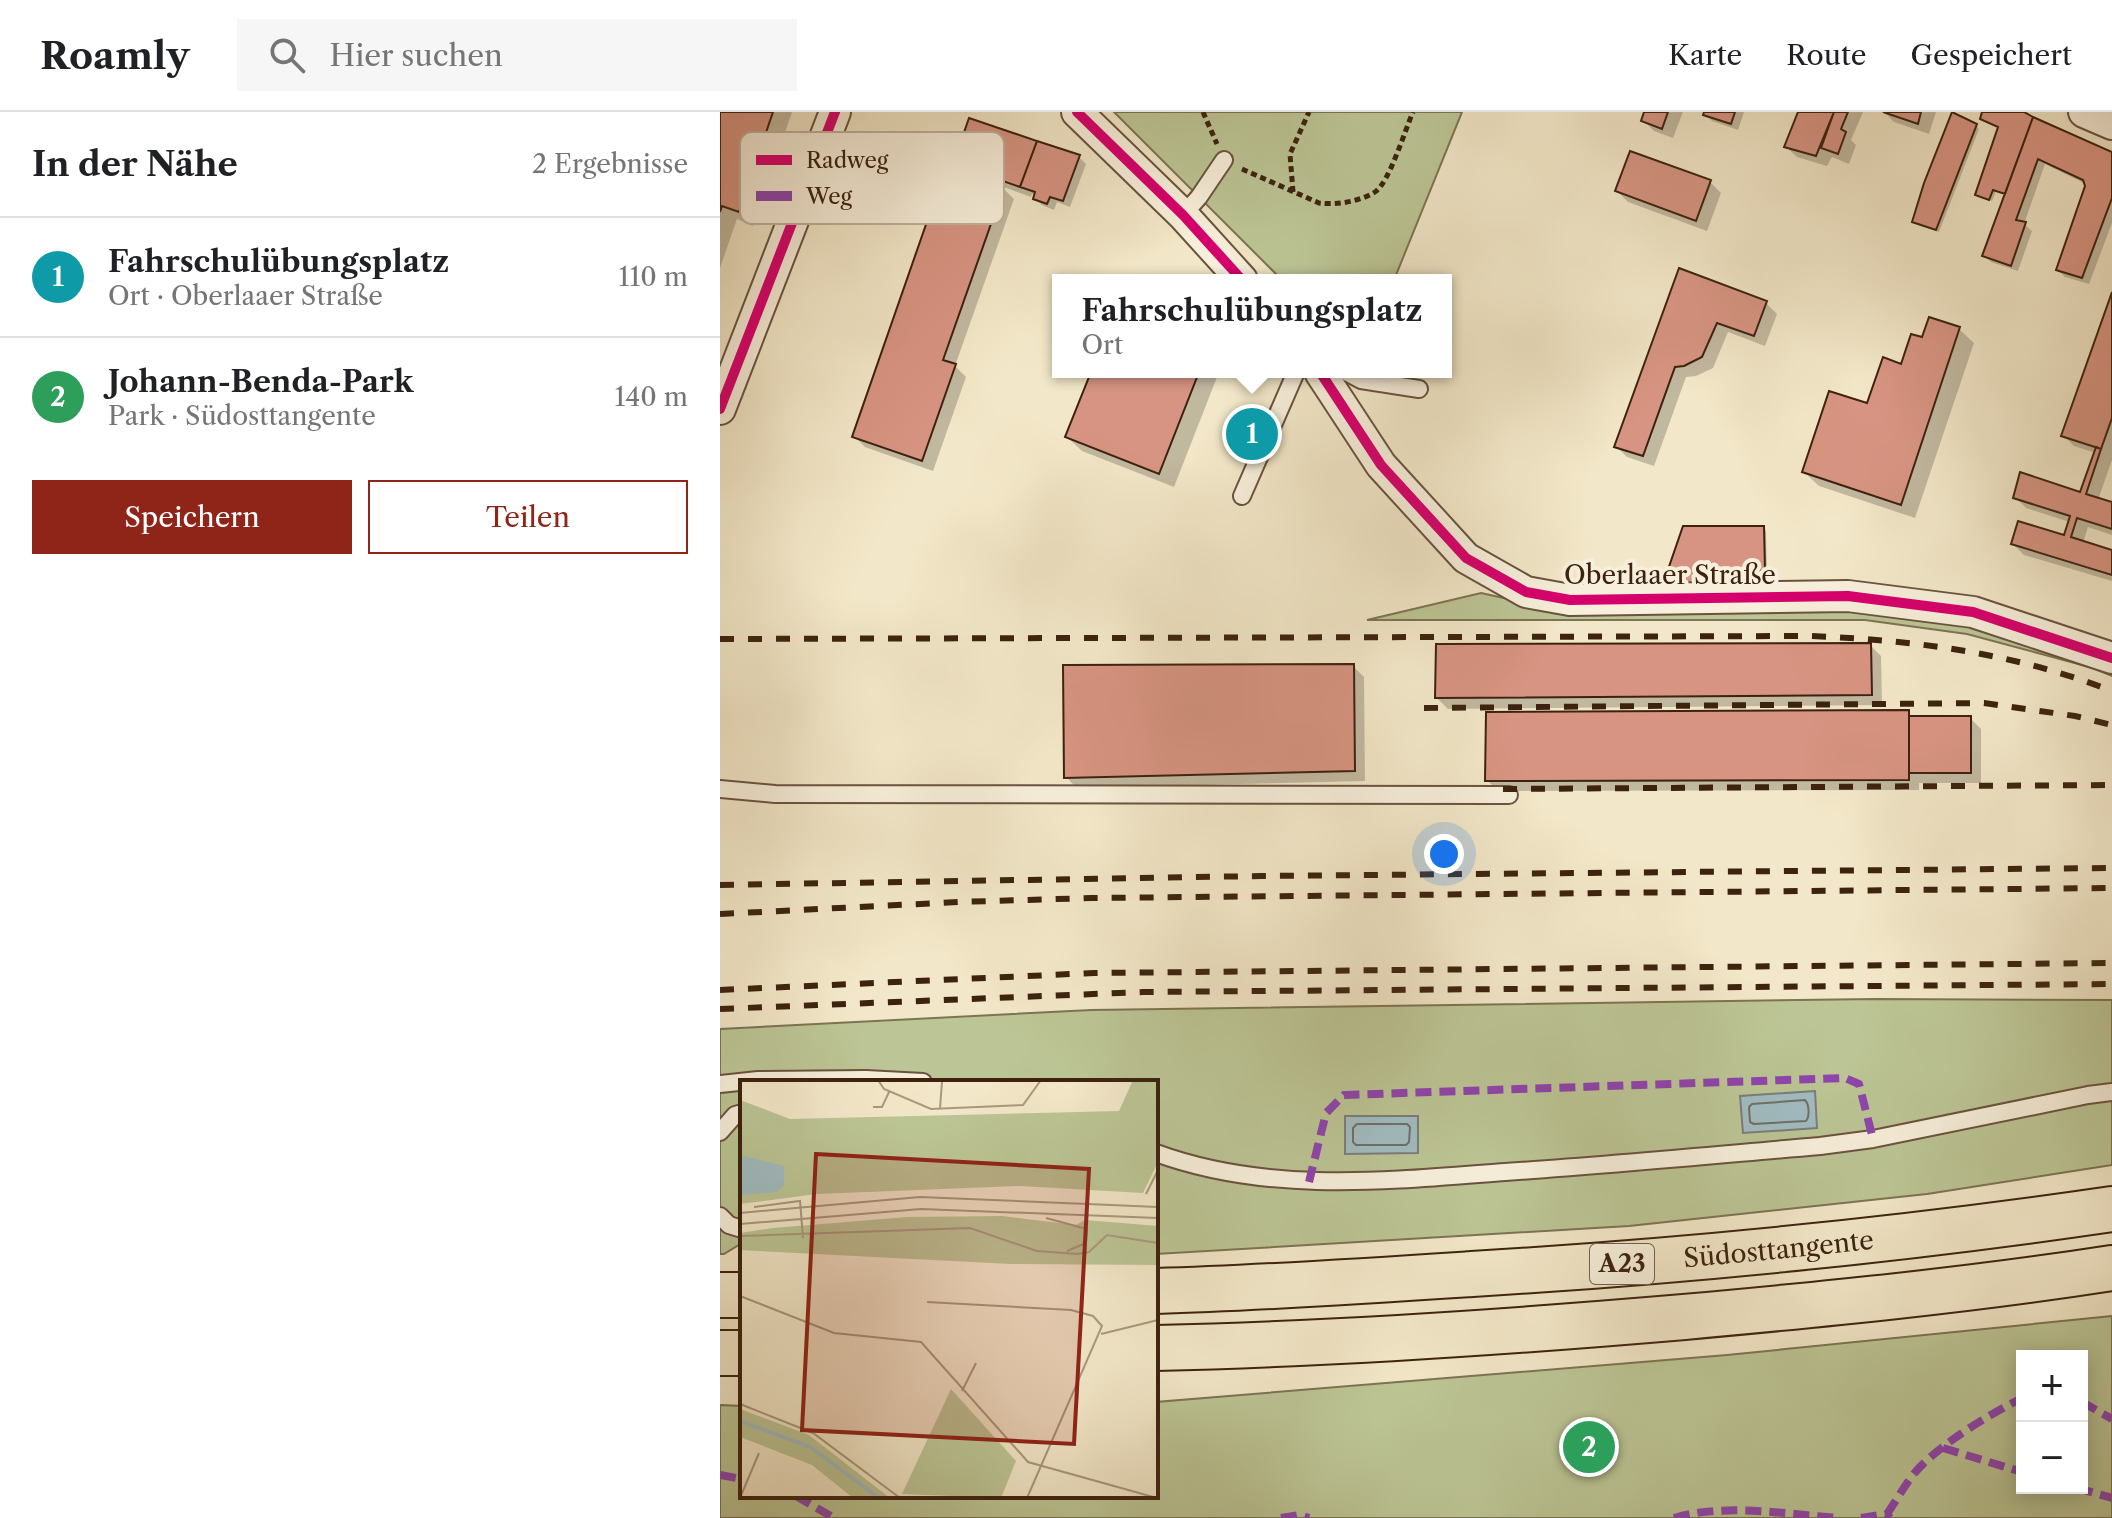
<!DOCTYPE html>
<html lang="de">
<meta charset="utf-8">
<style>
:root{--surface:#fff;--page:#f6f6f6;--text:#202124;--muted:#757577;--line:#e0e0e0;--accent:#8f2418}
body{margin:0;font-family:"Libre Caslon Text",serif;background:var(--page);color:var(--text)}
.controls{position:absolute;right:24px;bottom:24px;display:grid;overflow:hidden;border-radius:0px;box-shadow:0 4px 20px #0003}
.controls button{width:72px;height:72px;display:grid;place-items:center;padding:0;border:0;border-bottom:2px solid var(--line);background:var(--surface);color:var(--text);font:40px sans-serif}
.you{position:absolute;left:724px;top:742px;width:28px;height:28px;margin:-20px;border:6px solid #fff;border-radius:50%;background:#1a73e8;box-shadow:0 0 0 12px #1a73e833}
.badge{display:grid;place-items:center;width:52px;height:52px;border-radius:50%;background:var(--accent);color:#fff;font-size:26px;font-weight:700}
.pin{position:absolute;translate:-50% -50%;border:4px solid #fff;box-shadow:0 2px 8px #0006}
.popup{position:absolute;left:332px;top:162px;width:400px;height:104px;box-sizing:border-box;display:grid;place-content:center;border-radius:0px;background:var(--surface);filter:drop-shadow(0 2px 6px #0005);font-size:26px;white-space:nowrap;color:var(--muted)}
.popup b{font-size:30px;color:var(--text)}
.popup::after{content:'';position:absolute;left:50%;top:100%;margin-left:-16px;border:16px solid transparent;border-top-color:var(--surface)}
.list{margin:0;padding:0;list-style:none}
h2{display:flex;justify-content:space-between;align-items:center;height:104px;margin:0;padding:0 32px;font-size:34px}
h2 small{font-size:26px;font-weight:400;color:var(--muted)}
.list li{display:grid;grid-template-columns:52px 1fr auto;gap:24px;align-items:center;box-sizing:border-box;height:120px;padding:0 32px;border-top:2px solid var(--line)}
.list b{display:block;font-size:30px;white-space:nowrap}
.list p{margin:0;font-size:26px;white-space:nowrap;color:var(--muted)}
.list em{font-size:26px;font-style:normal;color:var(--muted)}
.actions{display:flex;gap:16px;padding:24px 32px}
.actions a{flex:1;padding:18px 0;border:2px solid var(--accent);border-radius:0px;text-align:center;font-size:28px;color:var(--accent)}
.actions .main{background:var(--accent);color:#fff}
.icon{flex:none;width:44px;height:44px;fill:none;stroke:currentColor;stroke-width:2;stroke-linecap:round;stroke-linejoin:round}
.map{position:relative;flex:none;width:1392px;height:1406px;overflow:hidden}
header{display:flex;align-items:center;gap:48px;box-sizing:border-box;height:112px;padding:0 40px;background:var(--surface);border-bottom:2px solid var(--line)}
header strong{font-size:38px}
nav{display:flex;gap:44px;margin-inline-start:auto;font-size:28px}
.search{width:560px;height:72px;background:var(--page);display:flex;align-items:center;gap:20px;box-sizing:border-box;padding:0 28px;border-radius:0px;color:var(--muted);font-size:30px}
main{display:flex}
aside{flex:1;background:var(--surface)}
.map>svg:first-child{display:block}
.green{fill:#bcc595;stroke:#7c7452;stroke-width:2;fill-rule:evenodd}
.water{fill:#a1bcc1;stroke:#797e7a;stroke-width:2}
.shadow{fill:#0003}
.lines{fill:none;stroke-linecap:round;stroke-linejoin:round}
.shore{stroke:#6e6f68;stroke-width:2}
.building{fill:#d79482;stroke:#3c220f;stroke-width:2}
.service-casing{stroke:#6a533d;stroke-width:20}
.minor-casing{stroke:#6a533d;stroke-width:34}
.motorway-casing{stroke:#3c220f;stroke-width:48}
.path{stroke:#3c220f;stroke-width:5;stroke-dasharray:6 4;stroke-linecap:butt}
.service{stroke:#f7efdb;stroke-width:16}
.minor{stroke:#f7efdb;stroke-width:30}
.motorway{stroke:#f2e7c8;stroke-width:44}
.rail{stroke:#3c220f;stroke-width:6;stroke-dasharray:14 14;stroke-linecap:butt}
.quiet{stroke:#8e44ad;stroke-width:8;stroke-dasharray:16 8;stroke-linecap:butt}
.cycleway-casing{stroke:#f7efdb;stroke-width:15}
.cycleway{stroke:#d6006c;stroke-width:10}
.labels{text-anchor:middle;stroke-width:8;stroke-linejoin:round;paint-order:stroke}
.shield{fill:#f7efdb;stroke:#74604c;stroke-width:2}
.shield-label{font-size:24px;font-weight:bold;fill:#3c220f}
.street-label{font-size:26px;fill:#3c220f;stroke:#f7efdb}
.inset-river{fill:none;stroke:#a1bcc1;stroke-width:4}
.inset-road{fill:none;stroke:#a9987e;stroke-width:2}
.view{fill:#8f2418;fill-opacity:0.15;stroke:#8f2418;stroke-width:4}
.inset-edge{fill:none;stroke:#3c220f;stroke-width:4}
.key{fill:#f7efdb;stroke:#bfb29e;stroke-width:2}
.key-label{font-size:22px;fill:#3c220f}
</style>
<header>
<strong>Roamly</strong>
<div class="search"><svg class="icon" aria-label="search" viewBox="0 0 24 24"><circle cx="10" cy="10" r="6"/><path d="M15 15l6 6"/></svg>Hier suchen</div>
<nav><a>Karte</a><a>Route</a><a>Gespeichert</a></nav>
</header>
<main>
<aside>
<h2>In der Nähe<small>2 Ergebnisse</small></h2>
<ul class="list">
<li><span class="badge" style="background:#0f9aa8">1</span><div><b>Fahrschulübungsplatz</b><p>Ort · Oberlaaer Straße</p></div><em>110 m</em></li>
<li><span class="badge" style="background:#2e9e5b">2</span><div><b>Johann-Benda-Park</b><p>Park · Südosttangente</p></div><em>140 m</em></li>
</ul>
<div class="actions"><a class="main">Speichern</a><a>Teilen</a></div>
</aside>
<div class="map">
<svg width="1392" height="1406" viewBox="0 0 1392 1406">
<rect width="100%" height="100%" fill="#f2e7c8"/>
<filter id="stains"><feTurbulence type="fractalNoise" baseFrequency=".0025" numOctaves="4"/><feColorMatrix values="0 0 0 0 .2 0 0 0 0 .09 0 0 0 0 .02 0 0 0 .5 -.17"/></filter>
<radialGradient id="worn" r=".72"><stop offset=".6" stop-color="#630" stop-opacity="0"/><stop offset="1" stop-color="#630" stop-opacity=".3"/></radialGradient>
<path class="green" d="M394 0H742L674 168H562Z
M761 481 834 497 1142 493 1249 508 1392 551V564L1373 556 1247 522 1145 508H647Z
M1156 887 1392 888V1053L1207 1082 909 1114 436 1142V970H22V1131L4 1142H0V917L371 898Z
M1392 1204V1406H0V1293L22 1294V1384H436V1290L1007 1243ZM1302 1244H1362V1376H1302Z"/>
<path class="water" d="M1095 979 1097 1016 1023 1021 1020 984Z
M625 1004H698V1041L625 1042Z"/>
<path class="shadow" d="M0 0H72L33 114 17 107 0 156Z
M926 0H963L953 26 934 19 923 8Z
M986 0H1024L1018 18 992 9 985 2Z
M1080 0H1143L1131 28 1136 33 1129 52 1112 45 1107 54 1077 45 1066 35Z
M1164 0H1216L1209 22 1174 10Z
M1265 0H1300L1392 42V111L1369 172 1345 165 1338 158 1366 72 1325 52 1304 112 1312 119 1298 159 1271 150 1264 143 1286 83 1276 79 1272 89 1258 83 1279 16 1262 7Z
M1256 14 1259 17 1219 120 1198 112 1195 109Z
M359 45 366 52 350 95 337 90 334 98 322 93 315 86 316 84 312 82 311 85 281 74 294 87 235 254 246 265 213 359 145 335 134 324 248 64 235 51Z
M990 70 1001 81 987 119 908 90 897 79Z
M961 158 1046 191 1057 202 1045 234 1008 220 993 256 976 264 966 265 934 354 907 345 896 334Z
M1392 186V348L1378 388 1392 392V423L1368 415 1363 431 1392 440V469L1304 443 1293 432 1345 425 1350 410 1306 396 1295 385 1361 383 1376 341 1354 334 1343 323Z
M1239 217 1254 231 1195 406 1099 374 1084 360 1149 294 1203 228Z
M373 260H499L454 375 362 339 347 325Z
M1044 416 1046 419 1047 460 979 462 975 478 944 475Z
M1150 533 1161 544 1162 593 728 597 717 586Z
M633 554 644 565 645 669 357 676 346 665Z
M1188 600 1194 606H1250L1261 617V671H1199V678L778 679 767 668Z"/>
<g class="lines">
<path class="shore" d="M1085 988C1089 992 1090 1004 1086 1009L1034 1012 1030 1010 1029 995 1032 992Z
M637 1012H687L690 1015 689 1030 686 1033H636L633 1030V1016Z"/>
</g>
<path class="building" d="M0 0H53L19 100 2 94 0 100Z
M924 0H948L942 17 921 9Z
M984 0H1015L1011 12 983 3Z
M1078 0H1114L1096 44 1064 35Z
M1114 0H1128L1121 17 1126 20 1118 42 1101 36Z
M1163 0H1201L1198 12Z
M1232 0 1257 12 1216 118 1192 110 1204 71Z
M1262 0H1304L1313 5 1285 82 1273 78 1269 88 1255 83 1278 15 1260 7Z
M1313 5 1392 40V86L1362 166 1336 158 1365 74 1363 68 1318 47 1296 108 1306 110 1291 154 1262 144Z
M249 6 317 29 300 75 233 52Z
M317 29 360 43 343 89 330 85 327 92 313 87 315 80 300 75Z
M910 39 991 68 976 109 895 79Z
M226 55 284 75 223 248 236 252 202 349 132 325Z
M959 156 1047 189 1034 224 997 211 982 245 964 254 955 255 923 344 894 335Z
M1392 180V306L1381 337 1341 324Z
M1209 205 1240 215 1181 393 1082 360 1109 279 1147 291 1163 245 1181 252 1191 222 1202 225Z
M371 260H479L439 362 345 325Z
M1376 335 1381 337 1366 382 1392 390V417L1357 406 1351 425 1392 438V463L1291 432 1298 409 1344 423 1350 404 1293 386 1300 360 1360 380Z
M963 414H1044L1045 458 977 460 972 476 942 475Z
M1151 531 1152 583 715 586 716 532Z
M634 552 635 659 344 666 343 553Z
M1189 598V668L765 669 766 600Z
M1189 604H1251V661H1189Z"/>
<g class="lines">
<defs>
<path id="service" d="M463 103 479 85 504 48
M626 260 641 268 699 277
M522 384 576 260
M0 677 55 682 789 683
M0 972 38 968 146 967 203 970
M0 1020 15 1003 22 1001
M436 1041C548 1082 668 1069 785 1060 890 1053 995 1043 1100 1034L1153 1027 1368 983 1392 980
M0 1104 9 1113 22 1117"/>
<path id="minor" d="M357 0 463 103 522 168
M1364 0 1392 12
M600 260 661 353 746 446 806 480 850 488 1128 484 1253 500 1392 546
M0 297 115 0"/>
<g id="motorway">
<path id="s1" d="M436 1179C541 1176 646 1169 752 1162 966 1149 1180 1128 1392 1097"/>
<path d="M0 1183H22"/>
<path d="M436 1236C612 1232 788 1220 964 1205 1107 1192 1250 1178 1392 1156"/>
<path d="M0 1241H22"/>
</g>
</defs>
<use href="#service" class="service-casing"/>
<use href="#minor" class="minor-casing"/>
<use href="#motorway" class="motorway-casing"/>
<path class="path" d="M483 0 497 32
M522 57 599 91C616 93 639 90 655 80 669 71 685 18 693 0
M573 80 570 42 589 0"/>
<use href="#service" class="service"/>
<use href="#minor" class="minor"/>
<use href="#motorway" class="motorway"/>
<path class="rail" d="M0 527 1090 524C1195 528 1294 541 1392 579
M704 596 1264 591 1355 604 1392 613
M783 677 1392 673
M0 773 541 764 1392 756
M0 802 238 790 371 786 1392 776
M0 878 374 861 1392 851
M0 897 423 880 1392 872"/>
<path class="quiet" d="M589 1070 606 1001 624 983 1125 966 1139 972 1153 1027
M1362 1290 1392 1307
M1223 1336 1302 1360
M0 1363 22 1367
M1357 1376 1392 1386
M76 1384 114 1406
M1167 1402C1178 1386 1189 1365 1203 1352 1230 1326 1269 1303 1302 1286
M561 1406 580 1403 589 1406
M954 1406C1004 1391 1066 1402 1118 1406
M1141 1406 1167 1402 1170 1406"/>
<defs>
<path id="cycleway" d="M357 0 463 103 522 168
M600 260 661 353 746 446 806 480 850 488 1128 484 1253 500 1392 546
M0 297 115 0"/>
</defs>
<use href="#cycleway" class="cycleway-casing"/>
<use href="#cycleway" class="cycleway"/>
</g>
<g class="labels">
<rect class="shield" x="870" y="1132" width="64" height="40" rx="6"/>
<g class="shield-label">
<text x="902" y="1160">A23</text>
</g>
<g class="street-label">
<text x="950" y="472">Oberlaaer Straße</text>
<text dy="9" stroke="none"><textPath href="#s1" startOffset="624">Südosttangente</textPath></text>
</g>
</g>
<g transform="translate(20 968)">
<rect width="418" height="418" fill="#f2e7c8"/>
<path d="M393 0H418V82L403 113 280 106 77 114 0 124V20L50 39 379 31ZM262 136 336 145 345 140 418 146V185L271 184 0 170V153L33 148 168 137ZM211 309 276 381 261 418 162 414ZM0 329 69 355 150 418H113L72 385 0 357Z" fill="#bcc595"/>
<path d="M0 75 44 86V105L36 112 0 115Z" fill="#a1bcc1"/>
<path class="inset-river" d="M0 341 70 367 139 418"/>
<path class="inset-road" d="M138 0 144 9 191 29 283 25 301 0M133 27H142L149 12M200 28 202 2M406 114 418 90M14 127 60 121 63 158M0 133 180 117 418 127M306 138 347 149 346 163 327 171M0 144 181 129 418 138M0 156 230 148 297 171 337 174 349 172 367 155 418 163M0 216 94 253 181 262 288 382 417 418M187 222 331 230 353 236 362 246 287 418M361 254 418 240M222 311 236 283M0 324 73 353 160 418M0 418 19 373"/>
<path class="view" d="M76 74 349 89 334 364 62 350Z"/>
<rect width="418" height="418" class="inset-edge"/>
</g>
<rect x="20" y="20" width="264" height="92" rx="12" class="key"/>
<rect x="36" y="43" width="36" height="10" fill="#d6006c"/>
<rect x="36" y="79" width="36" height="10" fill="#8e44ad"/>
<g class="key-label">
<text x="86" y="56">Radweg</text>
<text x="86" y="92">Weg</text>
</g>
<rect width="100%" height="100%" filter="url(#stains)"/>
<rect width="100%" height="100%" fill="url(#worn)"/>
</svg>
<div class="controls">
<button>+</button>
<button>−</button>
</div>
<div class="you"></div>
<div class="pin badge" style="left:532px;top:322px;background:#0f9aa8">1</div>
<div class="popup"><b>Fahrschulübungsplatz</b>Ort</div>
<div class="pin badge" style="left:869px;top:1335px;background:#2e9e5b">2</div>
</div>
</main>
